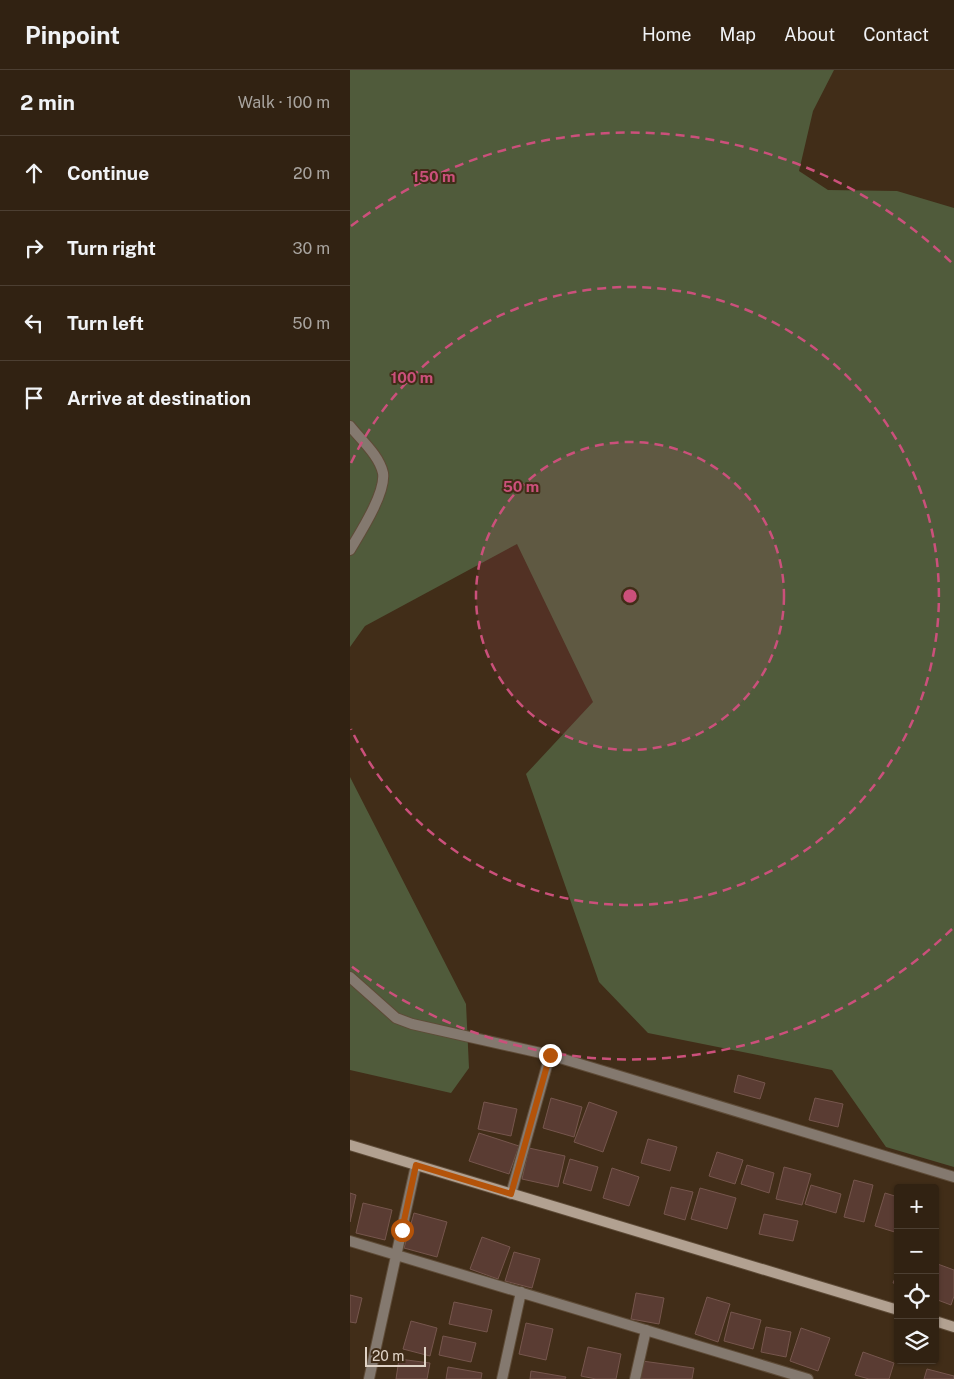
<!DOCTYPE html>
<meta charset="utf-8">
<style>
:root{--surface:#312212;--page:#3d2f20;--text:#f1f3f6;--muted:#a8a49f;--line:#4c3f32}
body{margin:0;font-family:"Public Sans",sans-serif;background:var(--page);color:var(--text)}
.controls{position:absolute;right:15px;bottom:15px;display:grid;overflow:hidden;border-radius:5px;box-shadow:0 1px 4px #0004}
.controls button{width:45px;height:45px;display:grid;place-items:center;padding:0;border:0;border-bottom:1px solid var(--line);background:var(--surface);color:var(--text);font:25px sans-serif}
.scale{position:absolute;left:15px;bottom:12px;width:61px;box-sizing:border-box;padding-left:5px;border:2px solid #e0d3c6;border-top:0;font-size:14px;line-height:18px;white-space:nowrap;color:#e0d3c6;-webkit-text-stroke:4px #412d18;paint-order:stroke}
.stop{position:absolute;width:15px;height:15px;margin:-11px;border:4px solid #b45309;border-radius:50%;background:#fff}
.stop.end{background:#b45309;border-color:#fff;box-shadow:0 1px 5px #0008}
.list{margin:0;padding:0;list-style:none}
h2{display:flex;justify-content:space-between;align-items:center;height:65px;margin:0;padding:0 20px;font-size:21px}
h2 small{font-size:16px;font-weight:400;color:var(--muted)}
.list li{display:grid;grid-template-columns:32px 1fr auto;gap:15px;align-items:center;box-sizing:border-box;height:75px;padding:0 20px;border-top:1px solid var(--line)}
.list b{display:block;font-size:19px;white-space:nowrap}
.list em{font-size:16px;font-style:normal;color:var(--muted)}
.icon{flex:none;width:28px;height:28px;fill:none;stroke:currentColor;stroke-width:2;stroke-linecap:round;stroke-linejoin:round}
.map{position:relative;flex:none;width:604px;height:1309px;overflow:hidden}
header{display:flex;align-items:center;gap:30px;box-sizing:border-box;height:70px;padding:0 25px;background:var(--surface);border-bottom:1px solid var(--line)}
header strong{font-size:24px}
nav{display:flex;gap:28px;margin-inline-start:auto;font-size:18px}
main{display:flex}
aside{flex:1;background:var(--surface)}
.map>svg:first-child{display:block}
.green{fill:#505b3b}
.building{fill:#5a3c33;stroke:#76564d}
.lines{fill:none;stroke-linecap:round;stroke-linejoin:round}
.street-casing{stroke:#5e4b37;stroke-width:12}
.secondary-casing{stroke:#5e4b37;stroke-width:12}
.street{stroke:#84796f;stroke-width:10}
.secondary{stroke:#b2a191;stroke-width:10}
.route{stroke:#b45309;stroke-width:6}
.ring{fill:none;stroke:#cb507b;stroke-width:2.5;stroke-dasharray:9 6}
.centre{fill:#cb507b;stroke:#412d18;stroke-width:2.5}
.ring-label{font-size:15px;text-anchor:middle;font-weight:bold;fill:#cb507b;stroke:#412d18;stroke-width:4;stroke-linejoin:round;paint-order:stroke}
</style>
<header>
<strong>Pinpoint</strong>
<nav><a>Home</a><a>Map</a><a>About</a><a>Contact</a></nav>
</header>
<main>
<aside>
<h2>2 min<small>Walk · 100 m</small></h2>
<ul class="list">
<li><svg class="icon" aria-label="ahead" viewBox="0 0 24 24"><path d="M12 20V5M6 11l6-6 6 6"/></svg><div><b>Continue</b></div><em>20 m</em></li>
<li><svg class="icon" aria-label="right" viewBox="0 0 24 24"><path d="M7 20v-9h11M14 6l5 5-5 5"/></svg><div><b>Turn right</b></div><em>30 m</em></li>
<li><svg class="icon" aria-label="left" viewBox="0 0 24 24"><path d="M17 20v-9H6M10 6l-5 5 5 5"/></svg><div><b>Turn left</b></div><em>50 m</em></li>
<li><svg class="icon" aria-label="arrive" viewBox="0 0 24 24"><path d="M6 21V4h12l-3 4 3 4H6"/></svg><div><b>Arrive at destination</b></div></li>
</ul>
</aside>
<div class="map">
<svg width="604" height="1309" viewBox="0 0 604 1309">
<rect width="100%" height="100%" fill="#412d18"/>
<path class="green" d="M0 0H484L463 41 449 101 478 120 547 121 604 138V1097L536 1077 482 1000 298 963 249 912 176 704 243 632 167 474 15 556 0 577Z
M0 707 116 934 119 998 101 1023 0 1000Z"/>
<path class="building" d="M388 1005 415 1013 410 1029 384 1022Z
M201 1028 232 1037 224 1067 193 1058Z
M465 1028 493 1034 488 1057 459 1050Z
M134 1032 167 1039 161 1066 128 1059Z
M239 1032 267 1042 253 1082 224 1072Z
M129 1063 169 1076 159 1104 119 1091Z
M298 1069 327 1077 320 1101 291 1093Z
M179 1078 215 1086 208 1117 172 1109Z
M367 1082 393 1090 385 1114 359 1106Z
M220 1089 248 1097 241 1121 213 1113Z
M397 1095 424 1103 419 1123 391 1114Z
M434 1097 461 1104 452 1135 426 1129Z
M262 1098 289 1107 279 1136 253 1128Z
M504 1110 523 1115 514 1152 494 1147Z
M461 1115 491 1124 486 1143 455 1134Z
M321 1117 343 1122 335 1150 314 1144Z
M350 1118 386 1128 377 1159 341 1149Z
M0 1123 6 1125 0 1152Z
M535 1123 548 1127V1163L525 1156Z
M13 1133 42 1140 35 1170 6 1163Z
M64 1143 97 1152 87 1187 54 1178Z
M414 1144 448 1151 443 1171 409 1164Z
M132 1167 160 1177 148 1209 120 1199Z
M164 1182 190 1189 182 1218 155 1211Z
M585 1193 604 1200V1226L601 1235 585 1229Z
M548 1201V1214L543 1213Z
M286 1223 314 1228 309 1254 281 1249Z
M0 1225 12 1228 6 1253 0 1252Z
M357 1227 380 1234 368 1272 345 1264Z
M104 1232 142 1240 137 1262 99 1254Z
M381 1242 411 1250 403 1279 374 1271Z
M61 1251 87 1258 80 1286 53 1279Z
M176 1253 203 1259 196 1290 169 1284Z
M416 1257 441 1262 436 1287 411 1282Z
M451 1258 480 1268 468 1301 440 1291Z
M93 1266 126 1273 121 1292 89 1285Z
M238 1277 271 1284 266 1309H246L231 1306Z
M513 1282 544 1293 539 1309H519L505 1305Z
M49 1289 80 1293 77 1309H46Z
M292 1291 344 1298 342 1309H290Z
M98 1297 132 1303 131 1309H96Z
M577 1299 604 1306V1309H574Z
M181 1301 216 1307 215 1309H180Z"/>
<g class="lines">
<defs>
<path id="street" d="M0 356C11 370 29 385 33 403 36 423 10 463 0 480
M0 907 46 948 62 954 200 985 604 1107
M161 1124 200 985
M0 1171 458 1309
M19 1309 66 1095
M152 1309 171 1222
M285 1309 296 1260"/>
<path id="secondary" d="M0 1075 548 1240
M585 1251 604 1257"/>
</defs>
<use href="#street" class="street-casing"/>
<use href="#secondary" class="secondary-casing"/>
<use href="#street" class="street"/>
<use href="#secondary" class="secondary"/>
</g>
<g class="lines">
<path class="route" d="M52 1160 66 1095 161 1124 200 985"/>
</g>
<circle cx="280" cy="526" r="154" fill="#cb507b" fill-opacity=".12"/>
<g class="ring">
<circle cx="280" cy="526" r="154"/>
<path d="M1 393A309 309 0 1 1 1 659"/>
<path d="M602 859A463 463 0 0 1 1 896M1 156A463 463 0 0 1 602 193"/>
</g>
<circle cx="280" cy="526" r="8" class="centre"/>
<g class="ring-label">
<text x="84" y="112">150 m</text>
<text x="62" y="313">100 m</text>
<text x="171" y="422">50 m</text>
</g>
</svg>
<div class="controls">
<button>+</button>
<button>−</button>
<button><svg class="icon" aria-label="locate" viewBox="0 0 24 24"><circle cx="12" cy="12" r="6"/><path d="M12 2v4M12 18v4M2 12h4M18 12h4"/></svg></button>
<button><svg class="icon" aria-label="layers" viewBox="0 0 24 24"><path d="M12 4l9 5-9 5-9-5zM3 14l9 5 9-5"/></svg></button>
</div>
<div class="scale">20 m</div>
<div class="stop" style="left:52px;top:1160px"></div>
<div class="stop end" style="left:200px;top:985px"></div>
</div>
</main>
